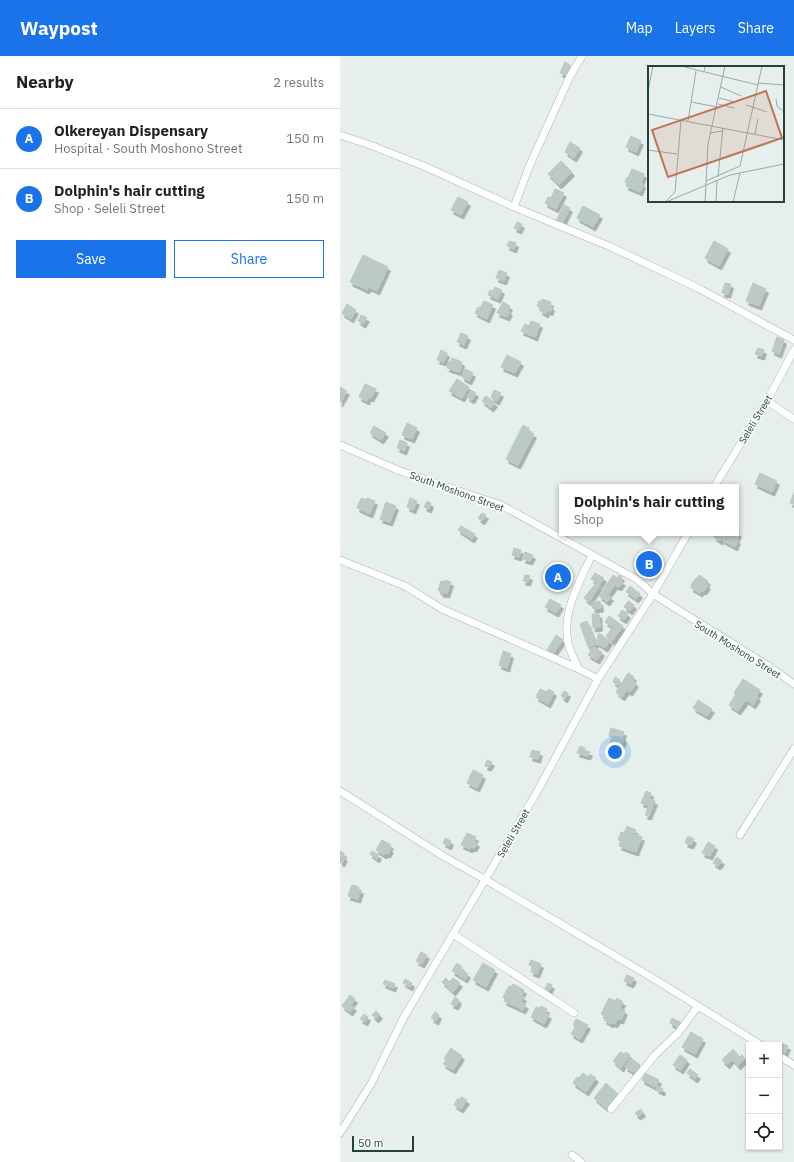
<!DOCTYPE html>
<meta charset="utf-8">
<style>
:root{--surface:#fff;--page:#f6f6f6;--text:#202124;--muted:#757577;--line:#e0e0e0;--accent:#1a73e8}
body{margin:0;font-family:"IBM Plex Sans",sans-serif;background:var(--page);color:var(--text)}
.controls{position:absolute;right:12px;bottom:12px;display:grid;overflow:hidden;border-radius:0px;box-shadow:0 1px 3px #0004}
.controls button{width:36px;height:36px;display:grid;place-items:center;padding:0;border:0;border-bottom:1px solid var(--line);background:var(--surface);color:var(--text);font:20px sans-serif}
.scale{position:absolute;left:12px;bottom:10px;width:62px;box-sizing:border-box;padding-left:4px;border:2px solid #24423a;border-top:0;font-size:11px;line-height:14px;white-space:nowrap;color:#24423a;-webkit-text-stroke:3px #f7fbf9;paint-order:stroke}
.you{position:absolute;left:275px;top:696px;width:14px;height:14px;margin:-10px;border:3px solid #fff;border-radius:50%;background:#1a73e8;box-shadow:0 0 0 6px #1a73e833}
.badge{display:grid;place-items:center;width:26px;height:26px;border-radius:50%;background:var(--accent);color:#fff;font-size:13px;font-weight:700}
.pin{position:absolute;translate:-50% -50%;border:2px solid #fff;box-shadow:0 1px 4px #0006}
.popup{position:absolute;left:219px;top:428px;width:180px;height:52px;box-sizing:border-box;display:grid;place-content:center;border-radius:0px;background:var(--surface);filter:drop-shadow(0 1px 3px #0005);font-size:13px;white-space:nowrap;color:var(--muted)}
.popup b{font-size:15px;color:var(--text)}
.popup::after{content:'';position:absolute;left:50%;top:100%;margin-left:-8px;border:8px solid transparent;border-top-color:var(--surface)}
.list{margin:0;padding:0;list-style:none}
h2{display:flex;justify-content:space-between;align-items:center;height:52px;margin:0;padding:0 16px;font-size:17px}
h2 small{font-size:13px;font-weight:400;color:var(--muted)}
.list li{display:grid;grid-template-columns:26px 1fr auto;gap:12px;align-items:center;box-sizing:border-box;height:60px;padding:0 16px;border-top:1px solid var(--line)}
.list b{display:block;font-size:15px;white-space:nowrap}
.list p{margin:0;font-size:13px;white-space:nowrap;color:var(--muted)}
.list em{font-size:13px;font-style:normal;color:var(--muted)}
.actions{display:flex;gap:8px;padding:12px 16px}
.actions a{flex:1;padding:9px 0;border:1px solid var(--accent);border-radius:0px;text-align:center;font-size:14px;color:var(--accent)}
.actions .main{background:var(--accent);color:#fff}
.icon{flex:none;width:22px;height:22px;fill:none;stroke:currentColor;stroke-width:2;stroke-linecap:round;stroke-linejoin:round}
.map{position:relative;flex:none;width:454px;height:1106px;overflow:hidden}
header{display:flex;align-items:center;gap:24px;box-sizing:border-box;height:56px;padding:0 20px;background:var(--accent);color:#fff}
header strong{font-size:19px}
nav{display:flex;gap:22px;margin-inline-start:auto;font-size:14px}
main{display:flex}
aside{flex:1;background:var(--surface)}
.map>svg:first-child{display:block}
.building{fill:#bbcac4;stroke:#b8c9c2;filter:url(#shadow)}
.lines{fill:none;stroke-linecap:round;stroke-linejoin:round}
.street-casing{stroke:#a8b8b2;stroke-width:8}
.street{stroke:#fff;stroke-width:7}
.labels{text-anchor:middle;stroke-width:3.5;stroke-linejoin:round;paint-order:stroke}
.street-label{font-size:10px;fill:#24423a;stroke:#f7fbf9}
.inset-road{fill:none;stroke:#98aaa4;stroke-width:1}
.view{fill:#c07456;fill-opacity:0.15;stroke:#c07456;stroke-width:2}
.inset-edge{fill:none;stroke:#24423a;stroke-width:2}
</style>
<header>
<strong>Waypost</strong>
<nav><a>Map</a><a>Layers</a><a>Share</a></nav>
</header>
<main>
<aside>
<h2>Nearby<small>2 results</small></h2>
<ul class="list">
<li><span class="badge">A</span><div><b>Olkereyan Dispensary</b><p>Hospital · South Moshono Street</p></div><em>150 m</em></li>
<li><span class="badge">B</span><div><b>Dolphin's hair cutting</b><p>Shop · Seleli Street</p></div><em>150 m</em></li>
</ul>
<div class="actions"><a class="main">Save</a><a>Share</a></div>
</aside>
<div class="map">
<svg width="454" height="1106" viewBox="0 0 454 1106">
<defs>
<filter id="shadow"><feDropShadow dx="2.5" dy="4" stdDeviation="0" flood-color="#0004"/></filter>
</defs>
<rect width="100%" height="100%" fill="#e6efeb"/>
<path class="building" d="M225 6 230 9 226 19 220 17Z
M291 80 301 85 296 96 286 91Z
M230 86 240 92 234 102 225 96Z
M221 105 232 116 219 129 208 118Z
M292 113 304 118 301 127 303 128 300 136 286 130 287 127 285 126 287 121 288 122Z
M215 133 224 137 216 153 205 147 208 141 211 142Z
M118 141 128 146 121 159 111 154Z
M224 149 230 152 222 168 216 165Z
M243 150 260 159 253 171 237 162Z
M177 166 182 168 179 174 174 172Z
M169 185 176 187 174 193 167 190Z
M374 185 388 193 379 210 365 202Z
M23 199 48 211 37 235 29 231 27 234 10 226Z
M159 214 167 217 164 225 156 222Z
M385 227 391 228 388 238 382 237Z
M413 227 426 233 419 250 406 245Z
M155 231 162 234 158 243 148 239 150 234 153 235Z
M202 243 211 246 210 250 212 251 210 256 207 254 206 258 200 255 201 252 197 250 199 245 201 246Z
M144 245 153 249 147 263 135 257 138 251 140 252Z
M163 246 170 250 168 255 170 256 167 261 157 257Z
M7 248 16 254 11 263 2 257Z
M21 259 27 262 23 268 18 265Z
M191 265 200 268 195 281 181 275 185 268 189 270Z
M121 277 128 280 124 289 117 286Z
M437 281 444 284 439 298 432 295Z
M418 292 424 294 422 300 415 298Z
M101 294 107 297 104 306 97 304Z
M167 299 181 306 175 317 161 311Z
M112 302 122 306 120 316 107 312 109 305 111 306Z
M125 313 133 317 129 325 122 321Z
M117 323 129 331 122 342 109 335Z
M25 328 36 333 31 342 28 341 27 345 19 341Z
M0 331 7 335 0 347Z
M131 334 136 337 132 344 127 341Z
M154 334 161 337 157 345 151 342Z
M146 340 155 347 151 352 142 345Z
M67 367 77 372 72 383 62 379Z
M183 369 189 372 188 375 194 378 178 409 166 403Z
M34 370 46 377 41 384 30 377Z
M60 384 67 387 64 395 57 392Z
M420 417 437 425 432 436 415 428Z
M454 436V448L450 447Z
M21 442 27 444V442L35 445 30 458 17 452Z
M70 442 77 445 73 454 67 451Z
M87 445 91 447 89 453 84 451Z
M46 446 56 450 50 466 40 463Z
M142 457 146 459 142 465 138 462Z
M121 470 135 478 132 483 118 474Z
M396 475 399 477 396 484H398L395 491 382 484 386 477H396Z
M376 477H384L380 485 374 481Z
M174 492 181 494 179 501 172 499Z
M185 496 193 499 190 505 183 503Z
M218 511 226 516 217 531 209 526Z
M255 517 264 522 260 528 251 523Z
M185 519 190 520 188 526 183 525Z
M273 519 277 522 279 519 282 521 280 524 283 526 279 531 275 529 268 539 271 541 267 546 259 540Z
M359 519 368 525 366 528 368 529 364 535 362 534 360 537 351 532 352 530 351 529 355 523 356 524Z
M105 524 111 526 107 538 104 537 103 538 100 536V535L98 534 101 525 104 526Z
M256 527 260 529 249 546 244 542Z
M290 530 300 538 296 543 286 536Z
M210 543 221 549 216 557 205 551Z
M260 545 261 552 253 553 252 546Z
M288 545 294 549 290 555 284 551Z
M282 554 288 558 284 564 278 560Z
M252 558H259L260 571 253 572Z
M269 560 283 570 272 585 266 580 273 571 265 566Z
M247 565 256 588 248 591 240 568Z
M259 577 270 585 265 592 256 586Z
M216 579 223 584 213 598 207 594Z
M253 591 262 596 257 604 248 599Z
M163 595 171 598 167 612 159 609Z
M288 617 294 621 292 624 296 627 290 636 287 634 282 641 276 636Z
M275 621 280 624 278 629 273 626Z
M403 623 420 634 416 640 418 641 413 649 406 644 398 655 389 649 396 638 394 637Z
M200 633 207 636 208 633 214 636 208 648 196 641Z
M224 635 228 637 225 643 221 640Z
M358 644 372 653 367 660 353 652Z
M271 672 284 676 282 682 284 683 282 688 279 687 277 690 270 687 272 681 269 680Z
M240 690 245 692 244 694 250 696 248 700 237 697Z
M192 694 200 696 198 703 190 701Z
M147 704 152 706 149 711 145 710Z
M133 714 143 719 137 732 127 727Z
M306 735 311 737 307 749 301 747Z
M311 743 315 745 309 760 305 759Z
M287 770 296 774 294 778 302 781 296 796 279 790 281 785 278 784 281 776 284 777Z
M127 777 136 781 134 785 137 787 134 792 132 791 130 793 121 789Z
M348 780 354 783 351 789 345 787Z
M105 782 111 785 109 790 103 787Z
M42 784 51 789 49 792 51 793 48 798 46 797 44 799 36 794Z
M368 786 375 790 370 800 362 797Z
M0 795 4 797 3 800 5 801 2 807 0 806Z
M32 795 39 799 37 803 30 798Z
M377 801 382 805 378 810 373 807Z
M12 829 19 831 18 833 21 834 18 843 8 840Z
M81 896 87 899 82 908 76 905Z
M191 904 201 908 197 918 191 916 193 911 189 909Z
M117 907 122 911 121 913 128 918 125 923 112 915Z
M143 907 155 914 146 931 133 924Z
M287 919 294 922 291 928 284 925Z
M106 922 109 926 113 922 120 927 113 936 102 926Z
M65 923 72 927 70 931 63 927Z
M45 924 55 928 53 932 43 928Z
M208 927 212 929 209 935 205 933Z
M173 928 184 934 181 940 184 941 181 946 186 949 183 954 164 945 165 943 163 941 169 930 171 931Z
M10 939 15 943 11 949 14 951 10 956 2 950Z
M115 941 119 944 116 950 111 948Z
M269 942 276 945 277 942 283 946 280 952 285 955 281 964 278 963 275 968 272 966 271 968 264 964 266 961 261 958Z
M201 950 207 953 205 957 209 959 204 968 191 961 196 951 199 952Z
M36 955 40 959 36 963 32 959Z
M95 956 99 959 96 965 91 962Z
M24 958 28 961 25 966 20 963Z
M332 962 342 967 339 972 330 967Z
M236 963 248 969 240 983 231 978 235 971 233 969Z
M351 976 363 983 355 998 342 991Z
M439 986 448 990 445 997 439 994Z
M111 992 122 1000 113 1014 103 1008 106 1004 104 1002Z
M393 993 400 1001 402 999 405 1003 398 1010 392 1003 387 1009 382 1004Z
M280 996 284 998 286 996 290 999 281 1012 273 1005Z
M340 999 347 1004 341 1014 333 1009Z
M291 1002 300 1009 295 1017 285 1011Z
M350 1013 358 1019 355 1023 347 1017Z
M243 1017 248 1021 250 1018 256 1022 246 1036 233 1027 237 1021 239 1022Z
M305 1017 319 1024 315 1031 302 1024Z
M266 1027 278 1038 266 1052 254 1042Z
M317 1030 323 1033 322 1036 316 1033Z
M121 1041 127 1044 121 1053 114 1049 118 1042 120 1044Z
M301 1053 303 1057 298 1060 295 1057Z"/>
<g class="lines">
<defs>
<path id="street" d="M0 79 30 89 86 111 174 151 271 191 358 232 454 284
M174 151 189 111 230 20 242 0
M427 345 454 363
M0 389 60 415 161 449 298 524 313 538 430 611 454 628
M374 431 427 345 454 294
M0 504 65 530 102 553 239 613 258 623
M239 613C235 605 230 596 228 587 222 555 239 527 252 499
M0 735 103 800 146 824 311 921 421 989
M400 779 454 693
M113 878 234 957
M439 1000 454 1009
M271 1053 315 999 338 977 358 950
M0 1077 31 1028 64 961 198 734 258 623 313 538 348 477
M232 1099 241 1106"/>
</defs>
<use href="#street" class="street-casing"/>
<use href="#street" class="street"/>
</g>
<g class="labels">
<g class="street-label">
<text transform="translate(415 363) rotate(-59)" y="4">Seleli Street</text>
<text transform="translate(117 435) rotate(20)" y="4">South Moshono Street</text>
<text transform="translate(398 593) rotate(32)" y="4">South Moshono Street</text>
<text transform="translate(173 777) rotate(-60)" y="4">Seleli Street</text>
</g>
</g>
<g transform="translate(308 10)">
<rect width="136" height="136" fill="#e6efeb"/>
<path class="inset-road" d="M34 0 56 6 57 0M57 6 110 19M110 17 136 19M73 21 93 30M0 25 5 0M71 32 87 36M128 33 129 40 136 46M43 36 69 41M70 38 86 42M98 39 119 46M0 48 136 74M40 55 48 5M62 67 74 65M107 68 110 53M0 84 29 88M70 111 75 62M58 115 92 100 114 0M17 136 27 126 33 54M18 136 82 109 136 98M57 136 60 78 77 0M68 136 69 115M85 136 92 107"/>
<path class="view" d="M118 25 134 72 20 111 4 64Z"/>
<rect width="136" height="136" class="inset-edge"/>
</g>
</svg>
<div class="controls">
<button>+</button>
<button>−</button>
<button><svg class="icon" aria-label="locate" viewBox="0 0 24 24"><circle cx="12" cy="12" r="6"/><path d="M12 2v4M12 18v4M2 12h4M18 12h4"/></svg></button>
</div>
<div class="scale">50 m</div>
<div class="you"></div>
<div class="pin badge" style="left:218px;top:521px">A</div>
<div class="pin badge" style="left:309px;top:508px">B</div>
<div class="popup"><b>Dolphin's hair cutting</b>Shop</div>
</div>
</main>
